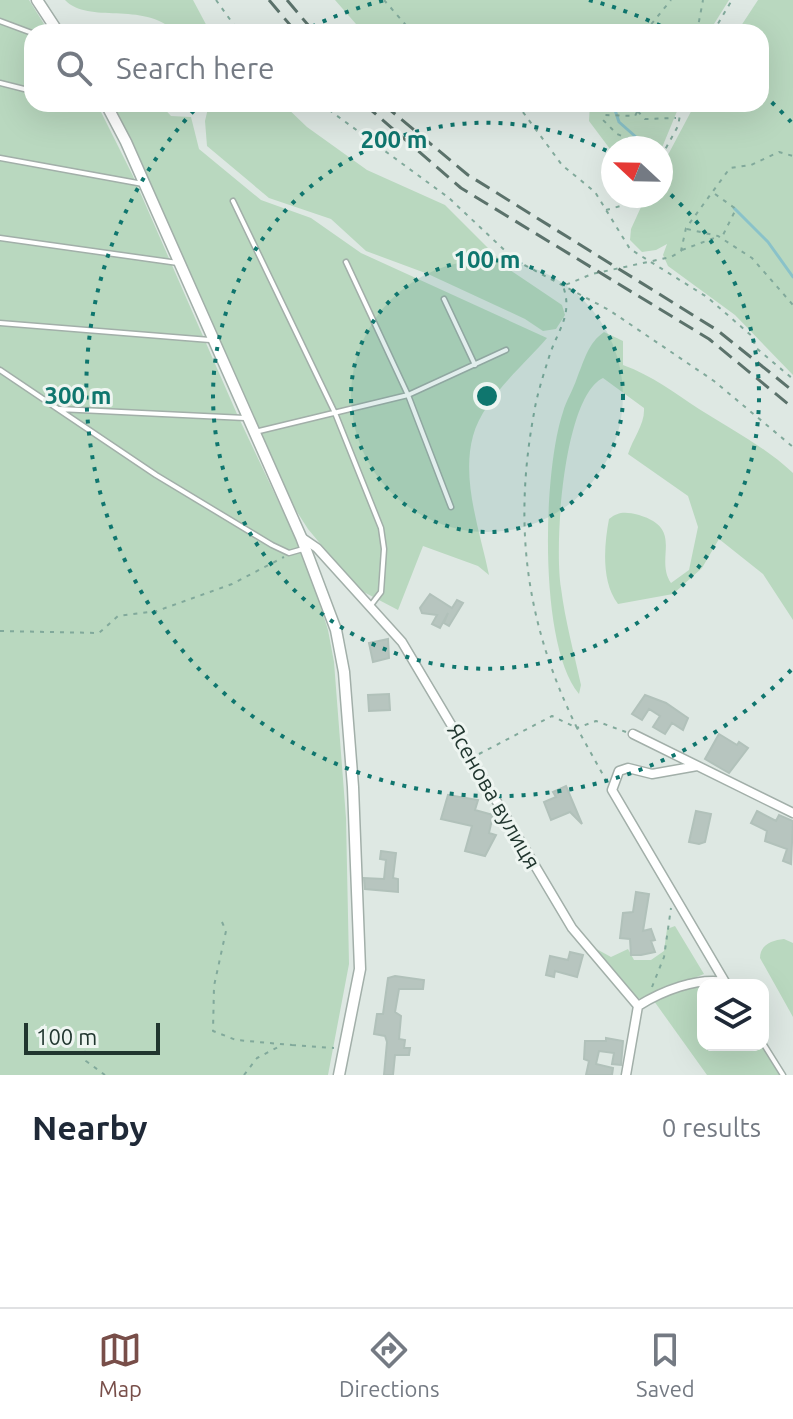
<!DOCTYPE html>
<meta charset="utf-8">
<style>
:root{--surface:#fff;--page:#f2f2f3;--text:#1f2937;--muted:#747a83;--line:#e0e1e3;--accent:#784e49}
body{margin:0;font-family:Ubuntu,sans-serif;background:var(--page);color:var(--text)}
.controls{position:absolute;right:24px;bottom:24px;display:grid;overflow:hidden;border-radius:16px;box-shadow:0 8px 32px #0002}
.controls button{width:72px;height:72px;display:grid;place-items:center;padding:0;border:0;border-bottom:2px solid var(--line);background:var(--surface);color:var(--text);font:40px sans-serif}
.compass{position:absolute;left:601px;top:136px;width:72px;height:72px;border-radius:50%;background:var(--surface);box-shadow:0 8px 32px #0002;rotate:292deg}
.scale{position:absolute;left:24px;bottom:20px;width:136px;box-sizing:border-box;padding-left:8px;border:4px solid #21362f;border-top:0;font-size:22px;line-height:28px;white-space:nowrap;color:#21362f;-webkit-text-stroke:6px #eef5f1;paint-order:stroke}
.list{margin:0;padding:0;list-style:none}
h2{display:flex;justify-content:space-between;align-items:center;height:104px;margin:0;padding:0 32px;font-size:34px}
h2 small{font-size:26px;font-weight:400;color:var(--muted)}
.icon{flex:none;width:44px;height:44px;fill:none;stroke:currentColor;stroke-width:2;stroke-linecap:round;stroke-linejoin:round}
.map{position:relative;flex:none;width:793px;height:1075px;overflow:hidden}
.search{position:absolute;background:var(--surface);box-shadow:0 8px 32px #0002;left:24px;right:24px;top:24px;height:88px;display:flex;align-items:center;gap:20px;box-sizing:border-box;padding:0 28px;border-radius:24px;color:var(--muted);font-size:30px}
.sheet{height:232px;background:var(--surface)}
nav{display:flex;justify-content:space-around;align-items:center;box-sizing:border-box;height:112px;border-top:2px solid var(--line);background:var(--surface);font-size:22px;color:var(--muted)}
nav a{display:grid;justify-items:center;gap:4px}
nav .on{color:var(--accent)}
.map>svg:first-child{display:block}
.green{fill:#b9d8bf}
.lines{fill:none;stroke-linecap:round;stroke-linejoin:round}
.stream{stroke:#8ac2c9;stroke-width:3}
.building{fill:#b7c5bf;stroke:#b1c1ba;stroke-width:2}
.service-casing{stroke:#a2afa9;stroke-width:7}
.minor-casing{stroke:#a2afa9;stroke-width:11}
.tertiary-casing{stroke:#a2afa9;stroke-width:13}
.path{stroke:#81a99b;stroke-width:2;stroke-dasharray:4 6;stroke-linecap:butt}
.service{stroke:#fff;stroke-width:4}
.minor{stroke:#fff;stroke-width:8}
.tertiary{stroke:#fff;stroke-width:10}
.rail{stroke:#5b726b;stroke-width:3;stroke-dasharray:16 8;stroke-linecap:butt}
.ring{fill:none;stroke:#0f766e;stroke-width:4;stroke-dasharray:4 8}
.labels{text-anchor:middle;stroke-width:6;stroke-linejoin:round;paint-order:stroke}
.street-label{font-size:22px;fill:#21362f;stroke:#eef5f1}
.centre{fill:#0f766e;stroke:#eef5f1;stroke-width:4}
.ring-label{font-size:24px;text-anchor:middle;font-weight:bold;fill:#0f766e;stroke:#eef5f1;stroke-width:6;stroke-linejoin:round;paint-order:stroke}
</style>
<div class="map">
<svg width="793" height="1075" viewBox="0 0 793 1075">
<rect width="100%" height="100%" fill="#dee8e3"/>
<path class="green" d="M0 0H29L49 32H32V104H97L133 176 237 414 306 560 328 630 334 662 346 818 349 964 328 1075H0Z
M65 0H193L210 32H176C142 0 89 25 65 0Z
M335 0H729L709 32H363Z
M758 0H793V375L735 315 668 266 663 255 667 244 656 250 642 252 630 240 631 229 646 196H661V168L695 104H761V32H737Z
M110 104H160L171 116 191 117 199 149 261 200 311 218 361 253 547 338C523 366 483 399 473 436 461 480 480 531 489 575L478 566 423 546 398 610 358 589 308 529 290 501 131 138Z
M209 104H283L307 127 367 170 445 205 510 270 562 305 565 315 556 329 543 331 525 319 428 274 366 251 331 219 269 198 207 146 205 121Z
M590 104H680L661 150 613 148V153L589 121Z
M604 332 623 341V365C653 376 673 392 699 409 732 430 764 446 793 473V620L763 574 719 539 702 568 673 594 618 604C601 582 604 545 609 519 619 511 626 512 639 515 685 529 654 558 671 583L689 570 698 527 688 496 628 454C633 438 645 424 644 408L603 378C563 397 554 547 561 588 565 620 574 653 581 685L579 694C538 645 543 471 563 412 566 401 573 390 577 378 584 361 588 343 604 332Z
M675 926 704 974 642 999 634 998 591 946 611 957 628 949 634 960H651L664 951 667 929Z
M784 939 793 943V1017L760 958C760 945 772 940 784 939Z
M708 981 721 985H703V1045H762L781 1075H707L654 1001Z"/>
<g class="lines">
<path class="stream" d="M613 104 619 122 645 145
M734 208 768 242 793 277"/>
</g>
<path class="building" d="M430 594 452 608 457 600 463 603 449 626 444 623 448 613 440 628 432 624 437 615 422 613 420 608Z
M388 639 389 658 373 662 369 643Z
M389 694 390 710 369 711 368 695Z
M645 695 666 703 688 718 683 730 672 723 665 734 653 727 660 716 649 709 642 720 632 714Z
M719 734 737 745 739 742 748 748 729 773 705 759Z
M566 786 582 824 570 812 551 820 544 802 556 797 553 792Z
M448 795 478 800 475 810 493 815 489 833 496 835 485 856 465 851 472 826 441 819Z
M696 811 711 814 705 842 699 844 689 842Z
M757 811 776 821 779 815 793 821 791 864 783 861 787 849 765 841 767 831 751 823Z
M381 851 396 853 393 878 398 879V892L365 889 364 878 384 879 386 860 380 859Z
M636 892 649 894 643 931 651 929 655 940 651 941 655 952 641 955H631L630 939 620 938 623 913 633 912Z
M570 952 583 955 577 977 555 971 554 977 546 975 550 956 568 960Z
M395 976 424 980 423 989H399L395 1012 401 1016 399 1039 405 1040 404 1048H410L409 1055H395L393 1075H384L387 1042 385 1036 374 1034 377 1014H383L388 978Z
M606 1038 623 1041 621 1065 612 1064 614 1053 599 1051 596 1064 613 1068 612 1075H586L589 1061 584 1059 585 1041H606Z"/>
<g class="lines">
<defs>
<path id="service" d="M0 21 32 33
M0 83 32 91
M84 104H103
M0 158 143 184
M233 201 335 413 381 528 384 549 381 592 371 605
M0 238 178 263
M346 262 408 395 451 507
M444 299 475 365
M0 323 210 340
M0 370 156 475 272 545 289 553 303 549
M59 409 245 418
M255 432 408 395 506 350
M763 1043 783 1075"/>
<path id="minor" d="M301 537 317 548 402 642 572 928 638 1006 626 1075
M633 734 793 813
M697 766 652 774 628 768 619 771 612 790 725 982
M638 1006C662 991 697 977 725 982"/>
<path id="tertiary" d="M37 0 58 32
M106 104 126 142 301 537 336 630 344 672 353 787 360 969 339 1075"/>
</defs>
<use href="#service" class="service-casing"/>
<use href="#minor" class="minor-casing"/>
<use href="#tertiary" class="tertiary-casing"/>
<path class="path" d="M216 0 239 32
M384 0 412 32
M645 32 671 0
M697 32 703 0
M713 32 732 0
M321 104 449 198 515 260 609 310 714 381 793 447
M517 104 562 165 595 192 630 249 707 297 753 337 755 347 793 379
M631 104 645 119 676 118
M637 112 635 116 605 115 603 120 617 134 644 145
M661 157 678 126 682 104
M715 194 736 209 722 237
M606 210 628 204 636 196
M687 229 718 236 752 258 793 305
M682 250 717 237
M0 631 99 633 118 616 157 611 232 584 284 557
M479 754 552 716 577 728C526 624 513 527 534 413 537 394 544 373 550 354 559 328 573 314 563 286L592 274 671 257 681 251 686 228 730 168 751 165 779 152 793 156
M607 782 577 728 596 721 626 732
M222 922 226 931 214 986 213 1031 236 1040 292 1045
M652 987 664 957 671 908
M82 1031 86 1061 105 1075
M292 1045 334 1048
M244 1075 257 1058 282 1045"/>
<use href="#service" class="service"/>
<use href="#minor" class="minor"/>
<use href="#tertiary" class="tertiary"/>
<path class="rail" d="M269 0 296 32
M287 0 314 32
M364 104 461 188 709 339 793 408
M383 104 468 175 717 330 793 391"/>
</g>
<circle cx="487" cy="396" r="136" fill="#0f766e" fill-opacity=".12"/>
<g class="ring">
<circle cx="487" cy="396" r="136"/>
<path d="M662 187A273 273 0 1 1 611 153"/>
<path d="M791 670A409 409 0 1 1 200 104M301 32A409 409 0 0 1 385 0M589 0A409 409 0 0 1 673 32M763 94A409 409 0 0 1 791 122"/>
</g>
<g class="labels">
<g class="street-label">
<text transform="translate(494 796) rotate(60)" y="8">Ясенова вулиця</text>
</g>
</g>
<circle cx="487" cy="396" r="12" class="centre"/>
<g class="ring-label">
<text x="394" y="148">200 m</text>
<text x="487" y="268">100 m</text>
<text x="78" y="404">300 m</text>
</g>
</svg>
<div class="controls">
<button><svg class="icon" aria-label="layers" viewBox="0 0 24 24"><path d="M12 4l9 5-9 5-9-5zM3 14l9 5 9-5"/></svg></button>
</div>
<svg class="compass" viewBox="-18 -18 36 36"><path d="M0-13l5 13h-10z" fill="#e53935"/><path d="M0 13l5-13h-10z" fill="#747a83"/></svg>
<div class="scale">100 m</div>
<div class="search"><svg class="icon" aria-label="search" viewBox="0 0 24 24"><circle cx="10" cy="10" r="6"/><path d="M15 15l6 6"/></svg>Search here</div>
</div>
<section class="sheet">
<h2>Nearby<small>0 results</small></h2>
<ul class="list">
</ul>
</section>
<nav>
<a class="on"><svg class="icon" aria-label="map" viewBox="0 0 24 24"><path d="M3 6l6-2 6 2 6-2v14l-6 2-6-2-6 2zM9 4v14M15 6v14"/></svg>Map</a>
<a><svg class="icon" aria-label="directions" viewBox="0 0 24 24"><path d="M12 3l9 9-9 9-9-9zM9 14v-3h6M13 9l2 2-2 2"/></svg>Directions</a>
<a><svg class="icon" aria-label="saved" viewBox="0 0 24 24"><path d="M7 4h10v16l-5-4-5 4z"/></svg>Saved</a>
</nav>
